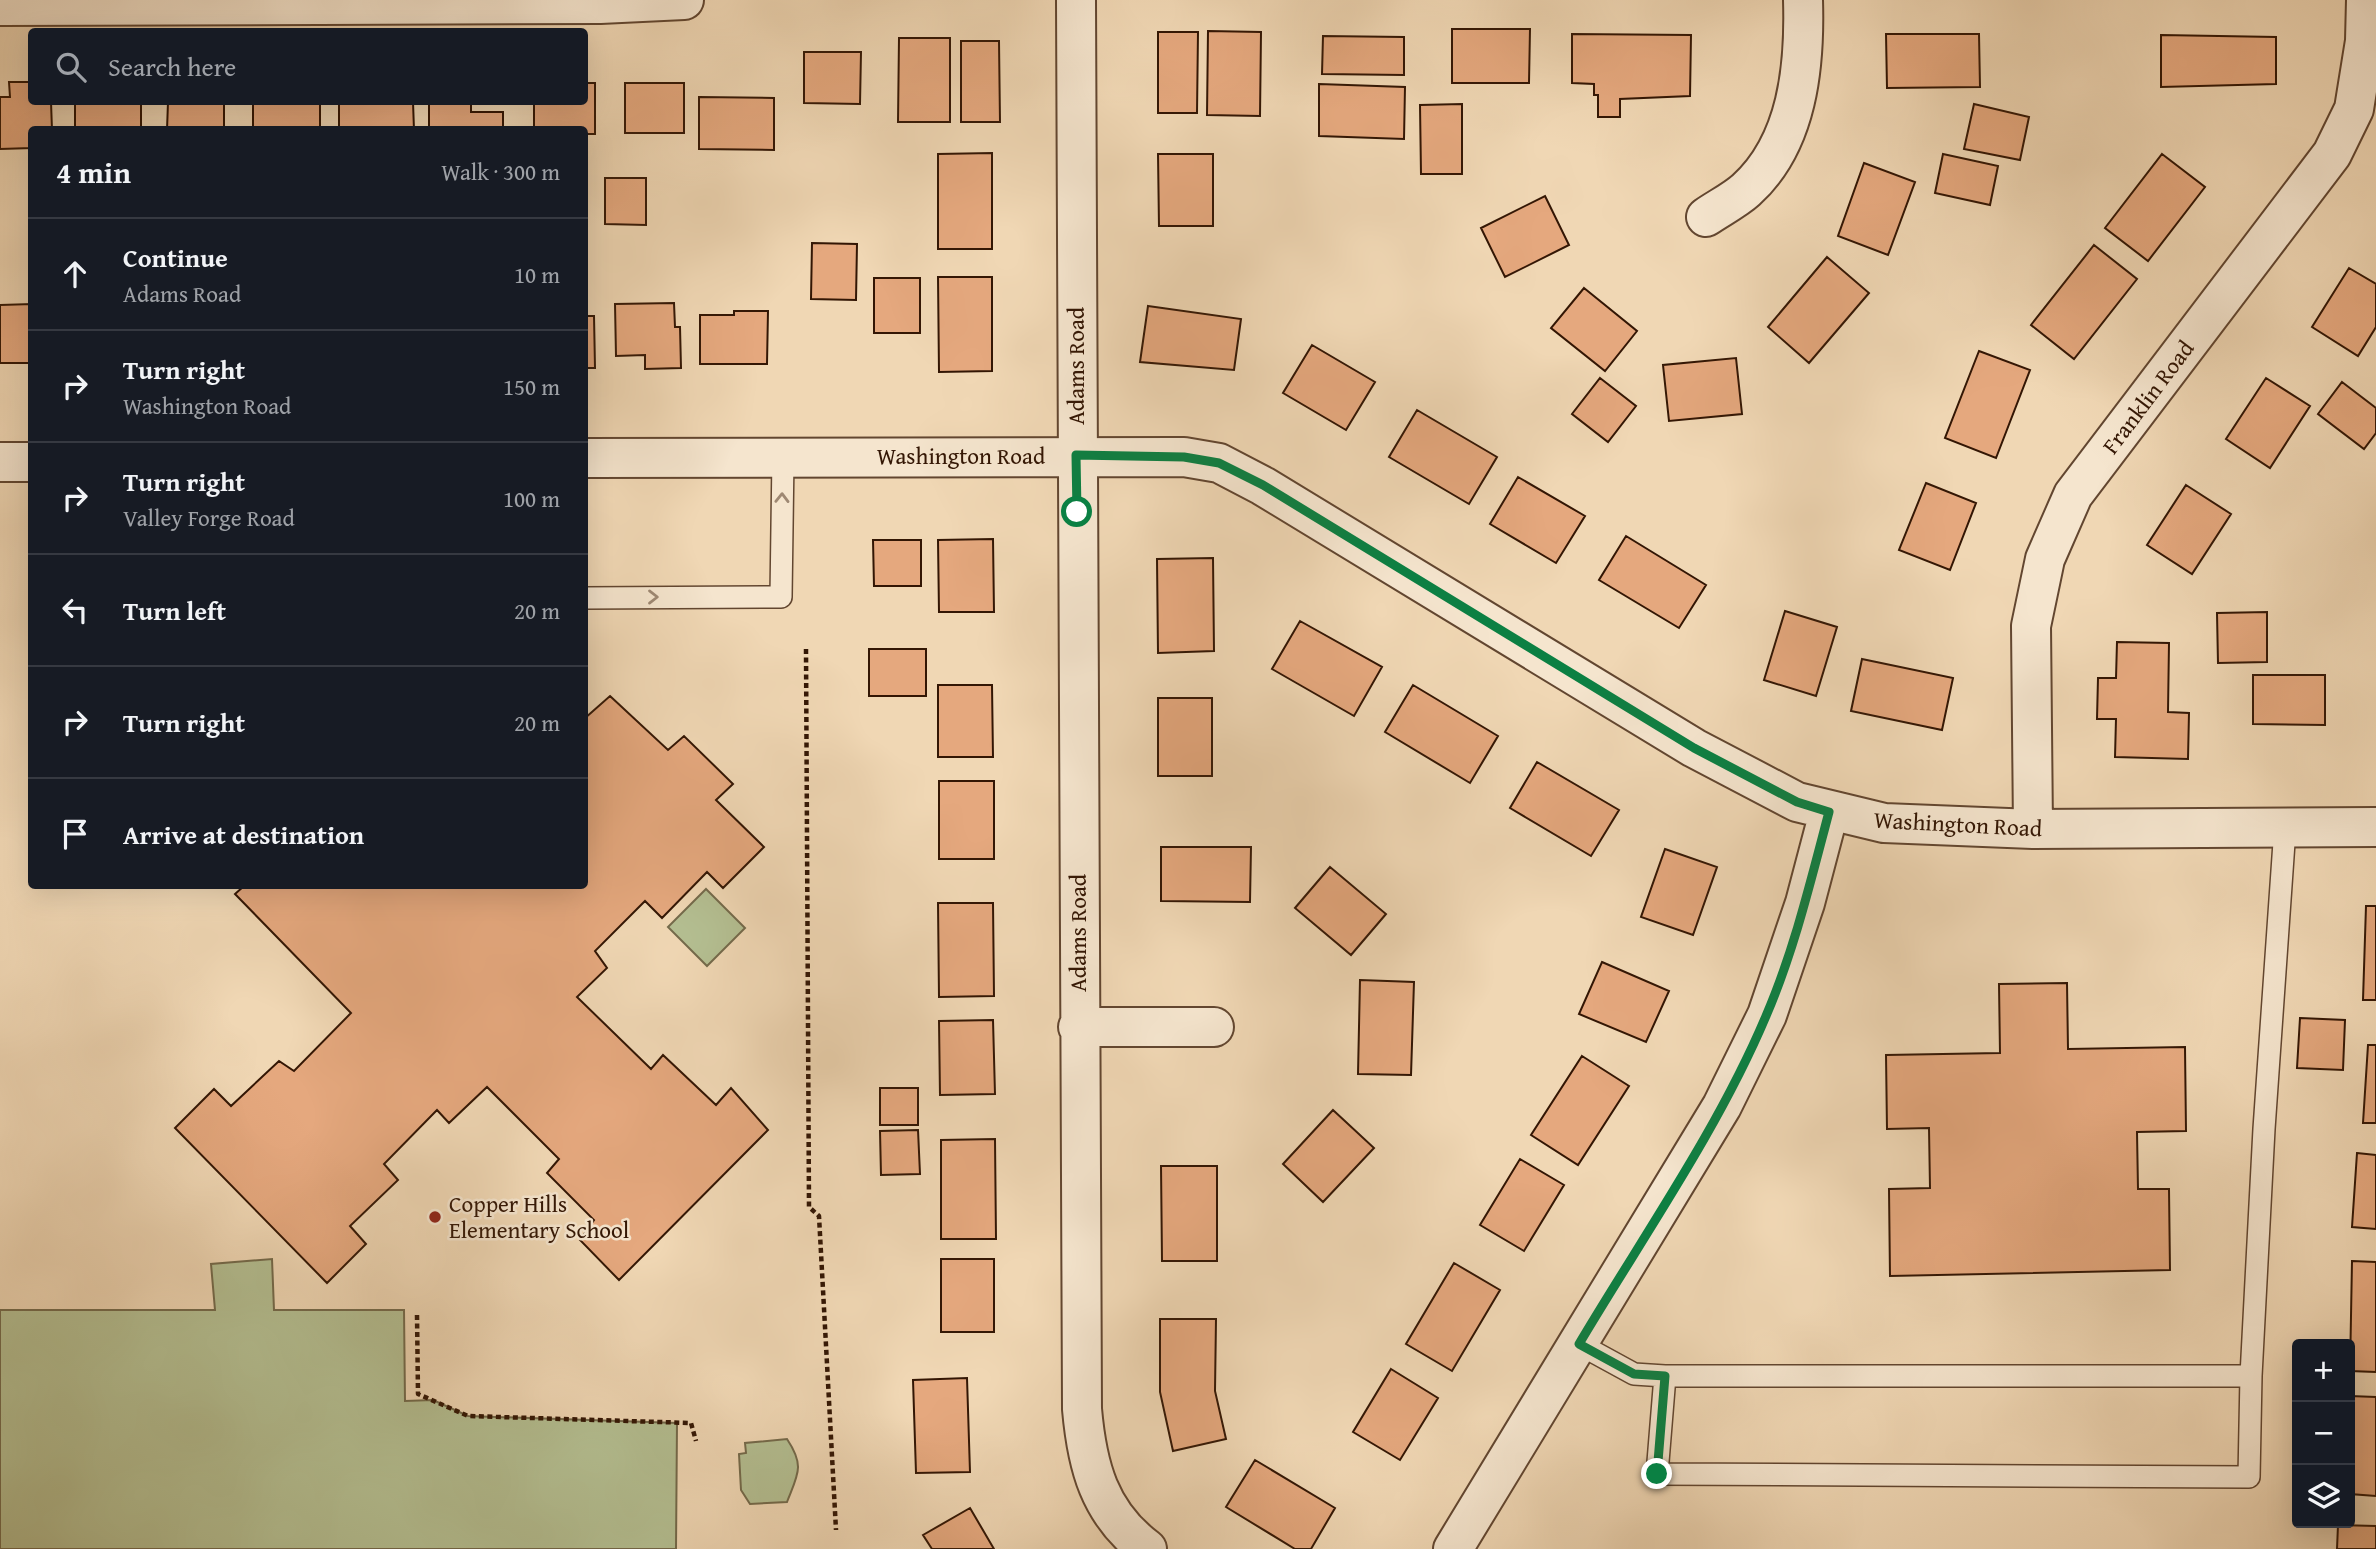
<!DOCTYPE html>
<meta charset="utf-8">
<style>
:root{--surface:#171b24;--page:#242831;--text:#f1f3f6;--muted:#9ea1a6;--line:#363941}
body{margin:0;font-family:"Gentium Book Plus",serif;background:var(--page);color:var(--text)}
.controls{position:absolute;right:21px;bottom:21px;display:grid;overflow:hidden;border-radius:7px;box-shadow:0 7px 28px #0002}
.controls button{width:63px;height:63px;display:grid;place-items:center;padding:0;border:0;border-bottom:2px solid var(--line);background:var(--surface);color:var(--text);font:35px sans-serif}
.stop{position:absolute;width:21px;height:21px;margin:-16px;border:5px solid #0b8043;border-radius:50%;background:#fff}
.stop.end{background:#0b8043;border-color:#fff;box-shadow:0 2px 7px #0008}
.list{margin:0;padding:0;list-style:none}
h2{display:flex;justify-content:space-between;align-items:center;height:91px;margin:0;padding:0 28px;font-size:30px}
h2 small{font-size:23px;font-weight:400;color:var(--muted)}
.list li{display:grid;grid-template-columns:46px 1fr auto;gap:21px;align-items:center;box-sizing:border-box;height:112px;padding:0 28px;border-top:2px solid var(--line)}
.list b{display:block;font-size:26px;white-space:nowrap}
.list p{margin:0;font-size:23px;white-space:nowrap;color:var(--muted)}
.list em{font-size:23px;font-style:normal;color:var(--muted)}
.icon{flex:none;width:38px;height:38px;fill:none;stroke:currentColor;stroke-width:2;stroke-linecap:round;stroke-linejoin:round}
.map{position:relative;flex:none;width:2376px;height:1549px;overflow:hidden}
.search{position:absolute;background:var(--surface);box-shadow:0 7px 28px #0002;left:28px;top:28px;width:560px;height:77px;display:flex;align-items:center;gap:18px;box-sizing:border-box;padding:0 24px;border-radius:7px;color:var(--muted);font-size:26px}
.panel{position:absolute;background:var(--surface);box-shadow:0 7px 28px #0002;left:28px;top:126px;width:560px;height:763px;border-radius:7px}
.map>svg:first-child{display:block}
.green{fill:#b4bf92;stroke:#746a4b;stroke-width:2}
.building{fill:#e5a87e;stroke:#331604;stroke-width:2}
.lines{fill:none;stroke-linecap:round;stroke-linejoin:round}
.service-casing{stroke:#624630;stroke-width:24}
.minor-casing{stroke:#624630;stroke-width:42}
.path{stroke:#331604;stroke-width:4.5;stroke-dasharray:5 3.5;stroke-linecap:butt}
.service{stroke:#f5e5ce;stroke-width:21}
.minor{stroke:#f5e5ce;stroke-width:38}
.oneway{stroke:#9e8873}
.route{stroke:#0b8043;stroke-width:9}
.poi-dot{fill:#8f2418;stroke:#f5e5ce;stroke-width:2.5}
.labels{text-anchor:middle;stroke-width:5;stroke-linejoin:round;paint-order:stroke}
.street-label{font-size:23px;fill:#331604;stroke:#f5e5ce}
.poi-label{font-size:23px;fill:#331604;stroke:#f5e5ce;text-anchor:start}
</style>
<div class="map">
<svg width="2376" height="1549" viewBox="0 0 2376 1549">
<rect width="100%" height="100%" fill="#f0d7b4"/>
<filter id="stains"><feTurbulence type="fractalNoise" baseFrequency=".00286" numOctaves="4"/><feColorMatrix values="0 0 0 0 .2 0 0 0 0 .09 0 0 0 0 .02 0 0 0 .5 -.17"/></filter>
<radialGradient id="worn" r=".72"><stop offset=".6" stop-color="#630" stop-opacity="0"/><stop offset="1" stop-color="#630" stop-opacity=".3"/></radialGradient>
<path class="green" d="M706 889 745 928 707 966 668 927Z
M272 1259 274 1310H404L405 1401 433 1400 468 1416 677 1423 676 1549H0V1310H215L211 1264Z
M787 1439C805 1466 798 1474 787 1502L750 1504 741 1490 739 1454 746 1453 745 1443Z"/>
<path class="building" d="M1452 29H1530L1529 83H1452Z
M1208 31 1261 32 1260 116 1207 115Z
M1158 32H1198L1197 113H1158Z
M1572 34 1691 35 1690 96 1620 99V117H1598V95H1594V84L1572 83Z
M1886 34H1979L1980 87 1887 88Z
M2161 35 2276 37V84L2161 87Z
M1323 36 1404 37V75L1322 74Z
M899 38H950V122H898Z
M961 41H999L1000 122H961Z
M804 52H861L860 104 804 103Z
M9 82H32V102H51L52 130H32V148L0 149V97H10Z
M584 83H595V134H584V130H534V102H584Z
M625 83H684V133H625Z
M1319 84 1405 87 1404 139 1319 136Z
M699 97 774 98V150L699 149Z
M75 102H141V130H75Z
M168 102H224V130H167Z
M253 102H320V130H253Z
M339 102H413L414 130H339Z
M429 102H471V112H503V130H429Z
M1462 104V174H1421L1420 105Z
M1974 104 2029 117 2020 160 1964 149Z
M992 153V249H938V154Z
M1158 154H1213V226H1159Z
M1943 154 1998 166 1990 205 1935 193Z
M2162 154 2205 187 2148 261 2105 228Z
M1864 163 1915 182 1888 255 1838 236Z
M605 178H646V225L605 224Z
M1545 196 1569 245 1505 277 1481 228Z
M812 243 857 244 856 300 811 299Z
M2094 245 2137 279 2074 359 2031 325Z
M1827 257 1869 293 1809 363 1768 327Z
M2349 268 2376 284V327L2358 356 2312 327Z
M938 277H992V371L939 372Z
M874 278H920V333H874Z
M1584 288 1637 331 1605 371 1551 328Z
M674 303 675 327H680L681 368 645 369V355L616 356 615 304Z
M32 304V363H0V305Z
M1148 306 1241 319 1234 370 1140 362Z
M734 311H768L767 364H700V315H734Z
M584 316H594L595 368H584Z
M1312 345 1375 382 1346 430 1283 393Z
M1979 351 2030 370 1996 458 1945 438Z
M1736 358 1742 414 1669 421 1663 365Z
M1600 378 1636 406 1608 442 1572 414Z
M2266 378 2310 406 2270 468 2226 439Z
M2342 382 2376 408V433L2364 449 2318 414Z
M1417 410 1497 457 1469 504 1389 457Z
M1518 477 1585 516 1556 563 1490 524Z
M1926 483 1976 503 1950 570 1899 550Z
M2186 485 2231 514 2192 574 2147 545Z
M1626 536 1706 585 1679 628 1599 580Z
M993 539 994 612H939L938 540Z
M873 540H921V586H874Z
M1213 558 1214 651 1158 653 1157 559Z
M1785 611 1837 627 1816 696 1764 680Z
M2267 612V662L2218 663 2217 613Z
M1300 621 1382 667 1354 716 1272 669Z
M2117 642 2169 643 2168 712 2189 713 2188 759 2115 757 2116 719H2097L2098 678H2116Z
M869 649H926V696H869Z
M1862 659 1953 678 1942 730 1851 711Z
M2253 675H2325V725L2253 724Z
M938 685H992L993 757H938Z
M1413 685 1498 736 1470 783 1385 732Z
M610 696 668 750 684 736 733 784 716 800 764 847 723 888 707 872 662 918 645 901 595 951 607 968 577 997 651 1069 663 1055 716 1105 731 1088 768 1130 619 1280 580 1240 594 1220 547 1173 559 1159 487 1087 449 1123 437 1110 384 1164 398 1180 350 1226 366 1244 327 1283 175 1128 214 1089 231 1106 279 1061 294 1071 351 1013 235 894 244 886H584V719Z
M1158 698H1212V776H1158Z
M1537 762 1619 810 1591 856 1510 808Z
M939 781H994V859H939Z
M1161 847H1251L1250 902 1161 901Z
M1665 849 1717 867 1693 935 1641 917Z
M1330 867 1386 914 1351 955 1295 908Z
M938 903H993L994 996 939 997Z
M2366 906H2376V1000H2363Z
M1602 962 1669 991 1646 1042 1579 1014Z
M1360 980 1414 982 1411 1075 1358 1074Z
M2067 983 2068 1049 2185 1047 2186 1131 2137 1132 2138 1189H2169L2170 1270 1890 1276 1889 1189 1930 1188 1929 1128 1887 1129 1886 1055 2000 1053 1999 984Z
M2300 1018 2345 1020 2343 1070 2297 1068Z
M993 1020 995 1094 940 1095 939 1021Z
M2368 1045H2376V1123H2363Z
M1582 1056 1629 1086 1578 1165 1531 1135Z
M880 1088H918V1125H880Z
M1333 1110 1374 1148 1323 1202 1283 1164Z
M918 1130 920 1174 881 1175 880 1131Z
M995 1139 996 1239H941V1140Z
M2357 1153 2376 1155V1229L2352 1227Z
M1520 1159 1564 1185 1524 1251 1480 1225Z
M1161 1166H1217V1261H1162Z
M941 1259H994V1332H941Z
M2352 1261 2376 1262V1372L2350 1371Z
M1454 1263 1500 1290 1452 1371 1406 1344Z
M1160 1319H1216L1215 1391 1226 1439 1173 1451 1160 1392Z
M1391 1369 1438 1398 1400 1460 1353 1432Z
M967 1378 970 1472 916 1473 913 1380Z
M2350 1396 2376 1397V1496L2350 1494Z
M1255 1460 1335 1508 1311 1549H1295L1226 1507Z
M970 1508 994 1549H932L923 1535Z
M2338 1525 2376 1526V1549H2337Z"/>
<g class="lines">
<defs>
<path id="service" d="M584 598 781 597 783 457
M1579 1344 1634 1374 1665 1376H2251L2264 1129 2285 828
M1665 1376 1657 1474 2249 1477 2251 1376"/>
<path id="minor" d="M1076 0 1082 1409C1087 1466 1099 1513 1147 1549
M0 6 600 4 684 0
M1706 217C1719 208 1735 200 1746 190 1798 143 1805 66 1803 0
M584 458 1184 457 1219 463 1263 486 1694 748 1797 802 1884 823 2033 829 2376 827
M0 462H32
M2033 829 2031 626 2045 559 2073 495 2332 154 2354 109 2365 41 2366 0
M1078 1027H1214
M1453 1549 1722 1106 1767 1015 1805 903 1829 812"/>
</defs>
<use href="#service" class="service-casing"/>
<use href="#minor" class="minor-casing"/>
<path class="path" d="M806 649 809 1207 819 1216 836 1530
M417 1315 418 1394 468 1416 691 1423 696 1441"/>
<use href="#service" class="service"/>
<use href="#minor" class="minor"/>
</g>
<defs><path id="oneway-chevron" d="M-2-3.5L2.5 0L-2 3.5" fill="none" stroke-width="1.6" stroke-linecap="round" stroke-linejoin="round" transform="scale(1.75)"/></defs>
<g class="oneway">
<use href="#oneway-chevron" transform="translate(782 498) rotate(-89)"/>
<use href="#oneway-chevron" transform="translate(653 597)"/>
</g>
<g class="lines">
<path class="route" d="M1077 512 1076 455 1184 457 1219 463 1263 485 1694 748 1797 802 1829 812C1811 880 1794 951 1766 1016 1718 1130 1642 1238 1579 1344L1634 1374 1665 1376 1657 1474"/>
</g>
<circle class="poi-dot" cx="435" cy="1217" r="7"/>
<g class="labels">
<g class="street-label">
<text transform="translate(1076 366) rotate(-90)" y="8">Adams Road</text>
<text transform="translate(2148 397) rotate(-53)" y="8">Franklin Road</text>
<text x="961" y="464">Washington Road</text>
<text transform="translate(1958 824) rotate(3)" y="8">Washington Road</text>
<text transform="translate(1078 933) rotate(-90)" y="8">Adams Road</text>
</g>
<g class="poi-label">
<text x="449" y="1212">Copper Hills<tspan x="449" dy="26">Elementary School</tspan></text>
</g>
</g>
<rect width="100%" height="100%" filter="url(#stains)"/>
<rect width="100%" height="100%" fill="url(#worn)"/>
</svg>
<div class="controls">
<button>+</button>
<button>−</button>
<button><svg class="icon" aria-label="layers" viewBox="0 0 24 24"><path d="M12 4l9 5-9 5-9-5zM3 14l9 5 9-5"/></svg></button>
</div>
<div class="stop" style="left:1077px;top:512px"></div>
<div class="stop end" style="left:1657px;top:1474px"></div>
<div class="search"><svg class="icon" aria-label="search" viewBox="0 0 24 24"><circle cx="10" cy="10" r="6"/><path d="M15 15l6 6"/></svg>Search here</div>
<section class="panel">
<h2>4 min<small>Walk · 300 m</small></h2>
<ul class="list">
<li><svg class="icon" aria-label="ahead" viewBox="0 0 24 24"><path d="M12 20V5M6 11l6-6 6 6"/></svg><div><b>Continue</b><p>Adams Road</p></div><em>10 m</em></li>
<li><svg class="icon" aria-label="right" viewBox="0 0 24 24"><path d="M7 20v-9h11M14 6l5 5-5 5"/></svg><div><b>Turn right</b><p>Washington Road</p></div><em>150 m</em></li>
<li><svg class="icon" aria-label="right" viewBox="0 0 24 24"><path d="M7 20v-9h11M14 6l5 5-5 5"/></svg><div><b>Turn right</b><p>Valley Forge Road</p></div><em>100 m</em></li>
<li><svg class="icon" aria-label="left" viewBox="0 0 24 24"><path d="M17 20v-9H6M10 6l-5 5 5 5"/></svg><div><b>Turn left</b></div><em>20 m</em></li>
<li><svg class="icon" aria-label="right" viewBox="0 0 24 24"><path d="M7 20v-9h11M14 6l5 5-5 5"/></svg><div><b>Turn right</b></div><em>20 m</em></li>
<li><svg class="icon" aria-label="arrive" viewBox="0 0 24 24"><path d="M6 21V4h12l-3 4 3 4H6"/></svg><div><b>Arrive at destination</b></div></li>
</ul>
</section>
</div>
